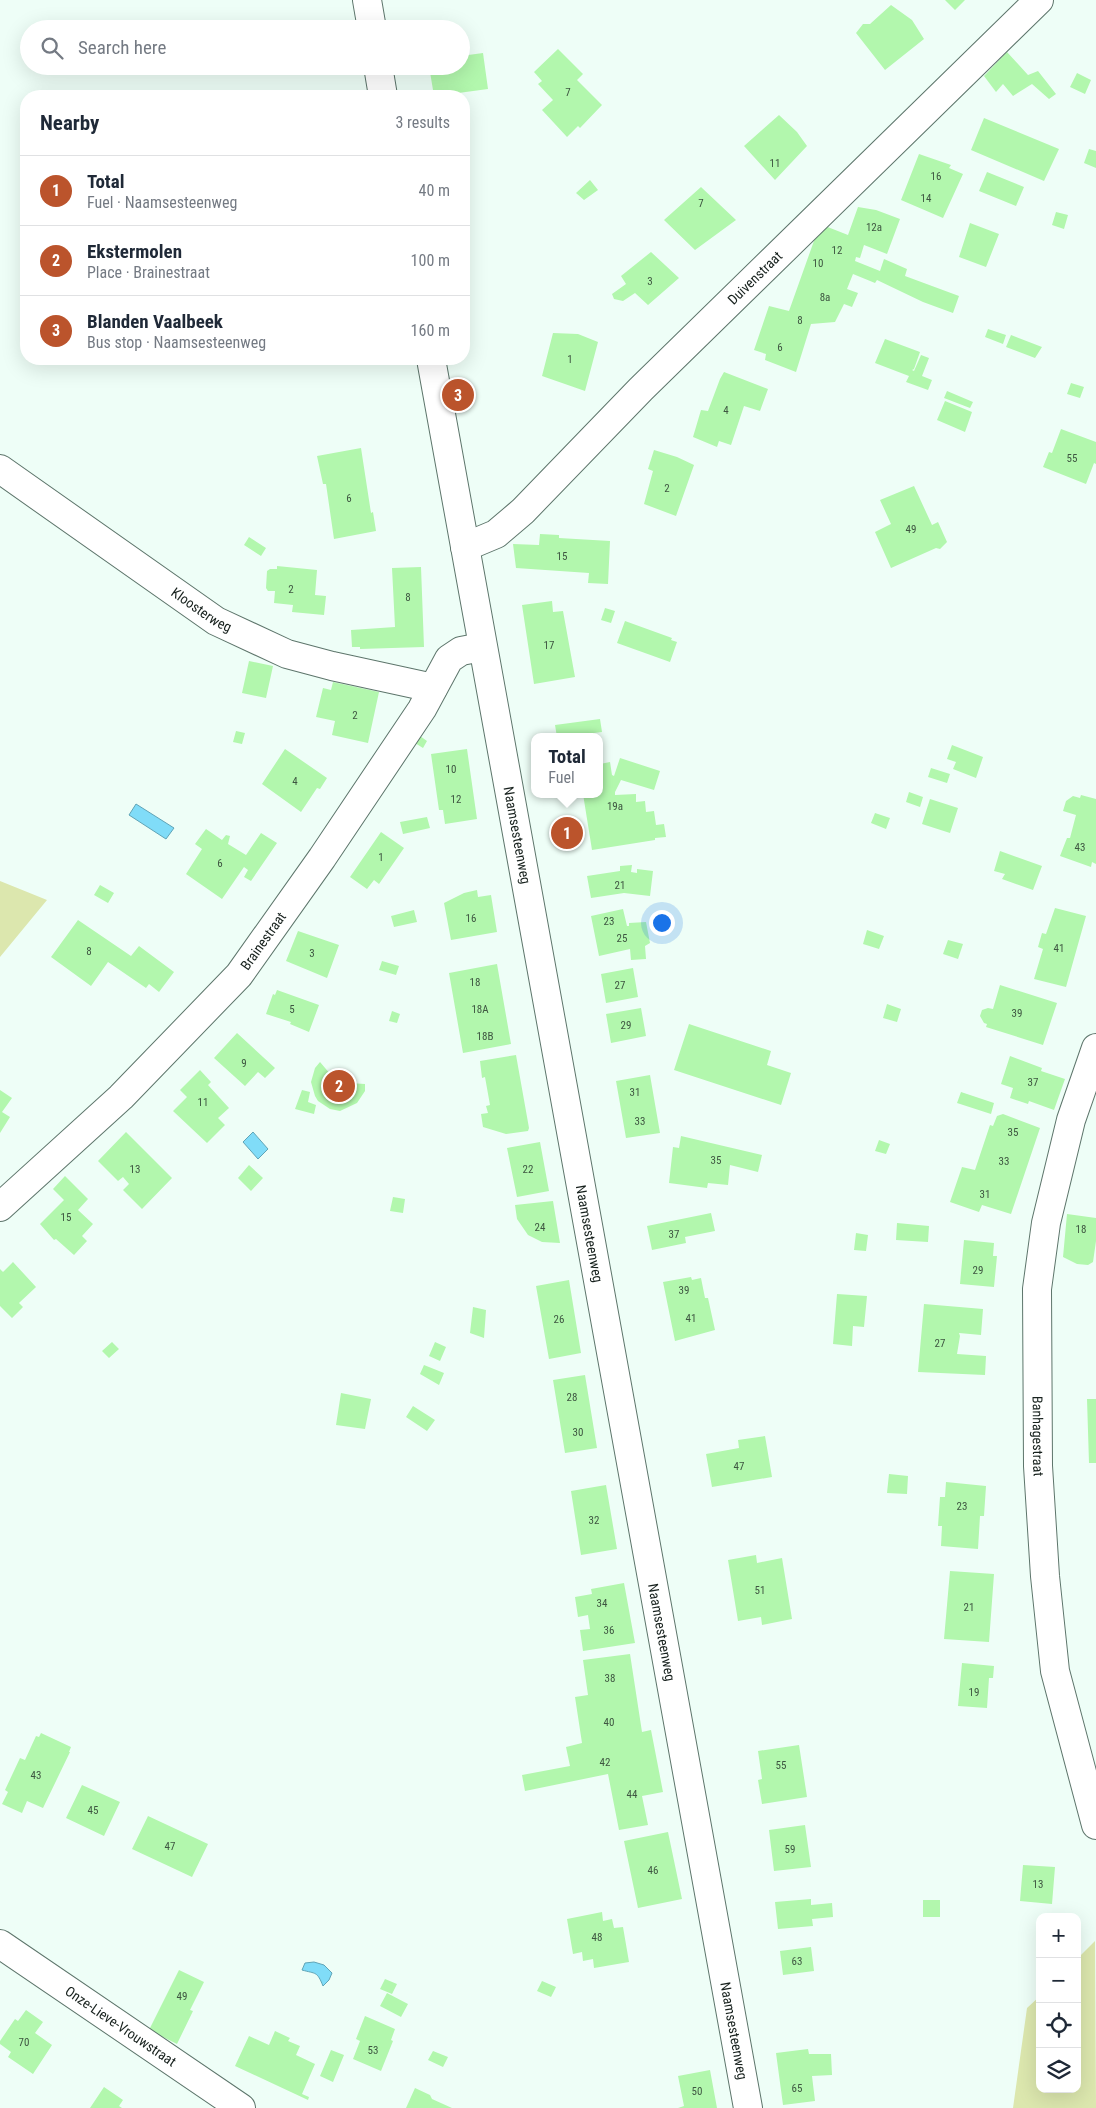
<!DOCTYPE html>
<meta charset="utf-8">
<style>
:root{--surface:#fff;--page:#f2f2f3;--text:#1f2937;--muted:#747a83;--line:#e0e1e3;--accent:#bb542c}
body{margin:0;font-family:"Roboto Condensed",sans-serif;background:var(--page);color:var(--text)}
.controls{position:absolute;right:15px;bottom:15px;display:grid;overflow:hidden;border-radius:10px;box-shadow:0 5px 20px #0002}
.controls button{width:45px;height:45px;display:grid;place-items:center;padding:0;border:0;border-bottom:1px solid var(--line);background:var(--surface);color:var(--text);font:25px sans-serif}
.you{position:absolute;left:661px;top:922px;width:18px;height:18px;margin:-12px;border:4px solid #fff;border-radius:50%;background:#1a73e8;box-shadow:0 0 0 8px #1a73e833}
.badge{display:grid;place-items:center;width:32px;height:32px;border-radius:50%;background:var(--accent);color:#fff;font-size:16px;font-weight:700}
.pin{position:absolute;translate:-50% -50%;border:2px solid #fff;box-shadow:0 1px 5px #0006}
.popup{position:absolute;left:531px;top:733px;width:72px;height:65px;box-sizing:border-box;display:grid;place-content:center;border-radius:10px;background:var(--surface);filter:drop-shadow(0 1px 4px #0005);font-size:16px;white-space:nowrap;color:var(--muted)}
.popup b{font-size:19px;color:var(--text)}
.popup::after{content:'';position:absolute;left:50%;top:100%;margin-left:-10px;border:10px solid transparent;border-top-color:var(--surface)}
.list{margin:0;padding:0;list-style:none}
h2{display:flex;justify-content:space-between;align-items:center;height:65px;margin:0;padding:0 20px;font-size:21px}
h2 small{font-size:16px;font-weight:400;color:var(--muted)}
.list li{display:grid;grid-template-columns:32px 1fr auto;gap:15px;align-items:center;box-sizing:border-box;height:70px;padding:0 20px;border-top:1px solid var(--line)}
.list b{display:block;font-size:19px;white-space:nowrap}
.list p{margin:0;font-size:16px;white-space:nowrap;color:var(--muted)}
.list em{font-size:16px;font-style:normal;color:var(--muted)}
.icon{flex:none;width:28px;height:28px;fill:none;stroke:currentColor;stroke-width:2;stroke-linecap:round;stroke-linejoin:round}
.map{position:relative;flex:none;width:1096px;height:2108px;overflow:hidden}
.search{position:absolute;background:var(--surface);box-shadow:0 5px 20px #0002;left:20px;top:20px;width:450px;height:55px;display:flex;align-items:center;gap:12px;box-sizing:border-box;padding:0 18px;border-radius:28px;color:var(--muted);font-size:19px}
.panel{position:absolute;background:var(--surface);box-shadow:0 5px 20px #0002;left:20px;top:90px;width:450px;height:275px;border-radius:20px}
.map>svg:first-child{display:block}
.green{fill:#dce7ae}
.water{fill:#80dcf8;stroke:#60a4b6}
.building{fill:#b2f7ad}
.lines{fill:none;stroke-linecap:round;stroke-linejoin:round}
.minor-casing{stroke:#5d756b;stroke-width:30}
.major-casing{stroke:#5d756b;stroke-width:30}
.minor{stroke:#fff;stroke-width:28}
.major{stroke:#fff;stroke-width:28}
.labels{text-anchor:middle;stroke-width:5;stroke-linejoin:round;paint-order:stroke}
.number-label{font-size:11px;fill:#3e5641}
.street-label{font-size:14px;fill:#17211d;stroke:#fff}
</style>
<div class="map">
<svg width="1096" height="2108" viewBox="0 0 1096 2108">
<rect width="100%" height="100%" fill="#eefef7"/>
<path class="green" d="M0 881 47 900 0 957Z
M1095 1941 1096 2108H1013L1027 2008 1040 1996V2089H1077V1959Z"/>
<path class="water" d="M136 804 174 828 166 839 129 815Z
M253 1132 268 1149 258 1159 243 1142Z
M314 1962 324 1965 332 1973 329 1980 323 1986C317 1971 316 1974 302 1970L305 1963Z"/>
<path class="building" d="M945 0H965L955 10Z
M891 5 912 20 924 39 885 70 856 33 863 24H870Z
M558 49 583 74 577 80 602 105 580 128 578 126 567 137 542 110 553 100 538 84 542 81 534 72Z
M1007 52 1028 75 1038 71 1056 94 1049 99 1032 84 1013 96 1003 84 996 92 984 76Z
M483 53 488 89 451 94V96H434L429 66H461V56Z
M1077 73 1091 80 1085 94 1070 87Z
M779 115 797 132 807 146 775 180 744 146Z
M984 118 1059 149 1044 181 971 150Z
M1089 149 1096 151V168L1084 163Z
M919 154 951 165 949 168 963 174 943 218 901 200Z
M987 172 1024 187 1016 206 979 191Z
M590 180 598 190 584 200 576 193Z
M701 187 736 220 695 250 664 220Z
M858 207 876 210 900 219 887 254 864 245 860 258 856 257 855 261 880 271 884 259 907 269 905 276 959 296 953 313 923 302 877 280 875 283 853 274 847 289 858 293 852 307 844 304 835 322 811 324 796 372 765 360 766 354 754 350 769 306 789 311 820 224 848 235Z
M1056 212 1068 215 1064 229 1052 225Z
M970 223 999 234 986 267 959 257Z
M651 252 679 278 648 305 635 293 623 301 614 299 612 294 626 284 621 276Z
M988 329 1006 335 1003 344 985 337Z
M553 333 578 334 598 342 585 391 542 376Z
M1011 335 1042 347 1035 358 1006 347Z
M885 339 920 352 914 369 912 370 914 371 921 355 929 358 922 376 932 380 928 390 906 382 909 376 875 363Z
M724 372 768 389 760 411 744 406 731 445 719 441 717 447 693 437 701 410 708 411 720 379Z
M1071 383 1084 387 1080 398 1067 394Z
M947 391 973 402 970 408 944 398Z
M945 401 972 412 965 432 937 420Z
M1061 429 1096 442V464L1094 463 1086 484 1043 467 1049 452 1052 453Z
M361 448 371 513 373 512 376 531 334 539 326 484H323L317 456Z
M654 450 677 457 694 465 676 516 644 504 653 471 648 469Z
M914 486 932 525 938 522 947 542 940 549 936 548 891 568 875 532 891 524 880 500Z
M540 534 559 535V538L610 541 608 584 588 583 589 573 516 568 513 544 539 545Z
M249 537 266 548 261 556 244 545Z
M277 566 317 570 315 595 326 596 324 615 292 612 293 605 274 603 275 591H268L266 588 267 571 270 569H277Z
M421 567 424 647 360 649V647H352L351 630 395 627 392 568Z
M552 601 553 612 563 611 575 677 534 684 522 605Z
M605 608 615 611 611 623 601 620Z
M625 621 672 638 671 640 677 642 670 662 617 643Z
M249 661 273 666 266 698 242 693Z
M333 682 379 692 368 743 332 735 335 721 316 717 323 688 331 690Z
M600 719 602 732 594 733V737H557L555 725Z
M236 731 245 733 242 744 233 742Z
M420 736 427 741 423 748 415 743Z
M952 745 983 757 976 778 953 769 956 762 947 759Z
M285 749 327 778 320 789 317 788 301 812 262 784Z
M467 749 477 819 445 824 443 810H439L431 754Z
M620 758 660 771 654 790 621 780 615 792V795L636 794V802L645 801 646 812 654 811 656 825 664 824 666 837 655 838V840L592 850 583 794H600V764L610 762 612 775 614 776Z
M931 768 950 774 947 783 928 777Z
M909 792 923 797 920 807 906 802Z
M1081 795 1096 799V864L1092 862 1091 867 1060 856 1067 838H1070L1076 815 1063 811 1066 801 1073 796 1080 798Z
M930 799 958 808 950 833 922 824Z
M875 813 890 818 886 829 871 823Z
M427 817 430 828 403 834 400 822Z
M577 818 581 844 558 847 554 821Z
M206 829 222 840 226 835 230 836 228 844 246 855 261 833 277 843 251 881 244 877 248 870 244 867 222 899 186 874 202 849 195 844Z
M381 832 404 848 379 884 374 880 367 889 350 877Z
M1000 851 1042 866 1033 890 1002 879 1005 874 994 871Z
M632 865 631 872 637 873V869L653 871 650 896 624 893 591 898 587 876 620 871V866Z
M100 885 114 893 108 903 94 895Z
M477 890 478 897 491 895 497 932 451 940 444 903 464 893Z
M1055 908 1086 916 1066 987 1034 979 1043 949 1038 947 1042 933 1046 934Z
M623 909 627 926H629V923L646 922 650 943 645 946 646 959 631 960 630 949 599 956 591 916Z
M414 910 417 922 394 927 391 916Z
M78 920 131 956 139 946 174 972 159 992 149 984 146 988 108 962 91 986 51 957Z
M867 930 884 936 879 949 863 944Z
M298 931 339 945 327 978 286 961Z
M948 940 963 944 958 959 943 954Z
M382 961 399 966 396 975 379 970Z
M497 964 511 1044 463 1053 449 973Z
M633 968 638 997 606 1003 601 974Z
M1000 985 1057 1003 1043 1045 986 1027 987 1024 984 1023 980 1016 982 1010 988 1008 993 1009Z
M277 990 319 1005 309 1032 290 1024 291 1022 266 1014 273 994 275 995Z
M887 1004 901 1009 897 1022 883 1018Z
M641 1008 646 1036 611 1043 606 1014Z
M392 1011 400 1014 397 1023 389 1021Z
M689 1024 771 1051 767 1065 791 1073 781 1105 674 1070Z
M237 1033 275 1068 265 1078 258 1072 245 1086 214 1058Z
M516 1055 529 1128 528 1131 506 1134 483 1127 481 1114 488 1113 486 1106 490 1105 485 1077 482 1078 480 1061Z
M1010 1056 1042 1068 1041 1071 1065 1079 1054 1110 1029 1101 1028 1104 1010 1098 1013 1088 1001 1084Z
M320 1062 331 1075 334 1072H343L349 1078V1083L365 1084V1091L357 1103 340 1111 330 1109 318 1101 315 1096 311 1082 315 1068Z
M200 1070 211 1082 208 1085 229 1108 218 1118 225 1125 207 1143 173 1111 187 1097 180 1090Z
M650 1075 660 1133 626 1138 616 1081Z
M0 1090 12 1098 2 1112 10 1117 0 1133Z
M302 1090 310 1092 308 1102 316 1105 314 1114 295 1109Z
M961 1092 994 1103 991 1114 957 1103Z
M1003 1114 1040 1128 1011 1214 982 1205 979 1212 950 1202 962 1167 975 1170 990 1125 993 1126 997 1116Z
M126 1132 172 1178 142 1209 123 1190 129 1184 123 1177 118 1181 98 1161Z
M681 1136 762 1155 758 1172 730 1165 728 1185 708 1183 707 1188 669 1183 673 1147 679 1148Z
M879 1140 890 1144 886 1154 875 1151Z
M540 1142 549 1191 517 1197 507 1148Z
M249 1165 263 1178 251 1191 238 1178Z
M65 1176 88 1199 78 1210 93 1224 82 1236 87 1241 74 1255 56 1239 54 1240 40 1224 64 1200 53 1189Z
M393 1197 405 1199 403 1213 390 1211Z
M553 1201 560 1243 542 1242 528 1235 517 1219 515 1205Z
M711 1213 715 1231 685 1237 686 1243 652 1250 647 1226Z
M1067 1214 1096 1218V1241L1093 1262 1088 1265 1077 1264 1063 1257Z
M897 1223 929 1226 928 1242 896 1240Z
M856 1233 868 1235 866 1251 854 1250Z
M964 1240 994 1243 993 1256H997L994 1287 960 1284Z
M13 1262 36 1287 19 1303 23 1307 12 1318 0 1306V1269L3 1272Z
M691 1277 692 1280 701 1278 705 1298H708L715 1330 675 1341 663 1282Z
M569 1280 581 1353 549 1359 536 1286Z
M837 1294 867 1296 864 1327 853 1326 852 1346 833 1344Z
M924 1304 983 1309 981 1335 959 1333 960 1336 957 1354 986 1356 985 1375 918 1372Z
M473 1307 486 1310 484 1338 470 1333Z
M112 1342 119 1349 109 1358 102 1351Z
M435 1342 446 1347 440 1361 429 1356Z
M424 1365 444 1373 439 1385 420 1374Z
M585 1375 597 1448 565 1453 553 1380Z
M341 1393 371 1399 365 1429 336 1425Z
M1087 1399H1096V1463H1089Z
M413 1406 435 1420 427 1431 406 1417Z
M765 1436 772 1477 712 1487 706 1454 739 1448 738 1440Z
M889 1474 908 1476 907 1494 887 1493Z
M946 1482 986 1486 984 1516H980L978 1549 941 1546 942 1526H938L940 1497H945Z
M606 1485 617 1549 581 1555 571 1491Z
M756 1555 757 1563 782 1558 792 1619 762 1625 761 1617 738 1621 728 1560Z
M950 1571 994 1574 989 1642 944 1639Z
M624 1583 635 1643 583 1651 580 1630 590 1629 588 1615 578 1617 575 1597 592 1594 591 1589Z
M630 1654 642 1732 651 1730 663 1792 642 1796 648 1825 619 1830 608 1774 525 1791 522 1775 570 1766 566 1747 582 1743 575 1697 588 1695 583 1660Z
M962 1663 994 1666 993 1678H989L987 1708 958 1706Z
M41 1733 71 1747 69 1752H70L43 1808 27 1801 22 1813 2 1804 8 1792 5 1790 20 1758 25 1760 36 1736 39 1737Z
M799 1745 807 1797 762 1804 758 1780 762 1779 758 1751Z
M82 1785 120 1802 104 1836 66 1818Z
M148 1816 208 1844 192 1877 132 1849Z
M805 1825 811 1867 774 1871 769 1830Z
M668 1832 682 1899 638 1908 624 1841Z
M1023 1865 1055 1867 1052 1904 1020 1901Z
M811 1899V1905L832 1903 833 1917 812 1919 813 1926 778 1929 775 1902Z
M923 1900H940V1917H923Z
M602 1912 603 1921 612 1919 614 1928 623 1927 629 1962 594 1968 593 1959 583 1961 582 1952 573 1954 567 1919Z
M811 1947 814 1971 783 1975 780 1951Z
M179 1970 204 1982 190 2010 193 2011 177 2044 149 2030Z
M385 1979 397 1984 392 1994 380 1989Z
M542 1981 556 1987 551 1997 537 1991Z
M387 1993 408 2004 401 2017 380 2006Z
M26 2010 43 2022 35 2033 52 2045 33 2074 8 2057 11 2052 0 2044V2041L15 2019 18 2021Z
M365 2016 395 2029 391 2040 393 2041 381 2071 353 2059 360 2041 356 2039Z
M275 2031 290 2038 288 2041 300 2046 296 2055 315 2064 302 2094 309 2097 308 2100 235 2066 249 2036 269 2045Z
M808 2049 809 2054H831L832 2075 812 2076 815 2101 783 2105 776 2053Z
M331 2050 344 2055 333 2082 320 2076Z
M433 2051 448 2057 443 2067 428 2060Z
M710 2070 717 2108H678L684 2106 678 2076Z
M104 2087 123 2100 119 2106 122 2108H90Z
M415 2088 430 2095 432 2099 452 2108H406Z"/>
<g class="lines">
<defs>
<g id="minor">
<path id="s1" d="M0 469 216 621 287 654 332 666 433 688"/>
<path id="s2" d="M465 547 496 534 523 511 641 389 1039 0"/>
<path id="s3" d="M1096 1048 1071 1120 1046 1223 1037 1289 1038 1466 1045 1576 1055 1671 1096 1825"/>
<path id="s4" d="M0 1207 121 1097 239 975 322 858 422 709 449 659 461 651 482 647"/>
<path id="s5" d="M0 1944 241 2108"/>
</g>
<g id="major">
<path d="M367 0 372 29"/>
<path d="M378 66 383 96"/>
<path id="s6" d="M431 359 748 2108"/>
</g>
</defs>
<use href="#minor" class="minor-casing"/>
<use href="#major" class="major-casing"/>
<use href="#minor" class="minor"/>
<use href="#major" class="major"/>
</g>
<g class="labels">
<g class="number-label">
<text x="568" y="96">7</text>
<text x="775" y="167">11</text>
<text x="936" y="180">16</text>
<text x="926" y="202">14</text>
<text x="701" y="207">7</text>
<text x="874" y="231">12a</text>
<text x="837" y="254">12</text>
<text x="818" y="267">10</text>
<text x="650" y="285">3</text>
<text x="825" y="301">8a</text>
<text x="800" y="324">8</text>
<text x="780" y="351">6</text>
<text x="570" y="363">1</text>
<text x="726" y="414">4</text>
<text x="1072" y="462">55</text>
<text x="667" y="492">2</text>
<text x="349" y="502">6</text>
<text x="911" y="533">49</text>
<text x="562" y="560">15</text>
<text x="291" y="593">2</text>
<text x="408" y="601">8</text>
<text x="549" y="649">17</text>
<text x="355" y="719">2</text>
<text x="451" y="773">10</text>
<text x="295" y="785">4</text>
<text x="456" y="803">12</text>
<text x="615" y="810">19a</text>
<text x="1080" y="851">43</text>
<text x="381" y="861">1</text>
<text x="220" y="867">6</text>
<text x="620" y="889">21</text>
<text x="471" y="922">16</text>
<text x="609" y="925">23</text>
<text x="622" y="942">25</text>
<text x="1059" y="952">41</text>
<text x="89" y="955">8</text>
<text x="312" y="957">3</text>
<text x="475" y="986">18</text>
<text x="620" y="989">27</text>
<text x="292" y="1013">5</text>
<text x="480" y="1013">18A</text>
<text x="1017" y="1017">39</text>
<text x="626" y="1029">29</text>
<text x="485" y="1040">18B</text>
<text x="244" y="1067">9</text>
<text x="1033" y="1086">37</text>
<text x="635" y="1096">31</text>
<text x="203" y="1106">11</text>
<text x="640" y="1125">33</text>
<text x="1013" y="1136">35</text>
<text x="716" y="1164">35</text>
<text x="1004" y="1165">33</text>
<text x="135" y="1173">13</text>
<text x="528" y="1173">22</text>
<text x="985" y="1198">31</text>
<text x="66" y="1221">15</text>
<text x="540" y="1231">24</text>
<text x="1081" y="1233">18</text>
<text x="674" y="1238">37</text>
<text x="978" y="1274">29</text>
<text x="684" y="1294">39</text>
<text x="691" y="1322">41</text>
<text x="559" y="1323">26</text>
<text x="940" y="1347">27</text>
<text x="572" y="1401">28</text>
<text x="578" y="1436">30</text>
<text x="739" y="1470">47</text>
<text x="962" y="1510">23</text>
<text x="594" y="1524">32</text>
<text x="760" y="1594">51</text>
<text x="602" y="1607">34</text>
<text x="969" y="1611">21</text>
<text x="609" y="1634">36</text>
<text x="610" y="1682">38</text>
<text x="974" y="1696">19</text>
<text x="609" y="1726">40</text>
<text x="605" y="1766">42</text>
<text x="781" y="1769">55</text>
<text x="36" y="1779">43</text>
<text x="632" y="1798">44</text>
<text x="93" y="1814">45</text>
<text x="170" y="1850">47</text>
<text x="790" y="1853">59</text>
<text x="653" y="1874">46</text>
<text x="1038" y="1888">13</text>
<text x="597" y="1941">48</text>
<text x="797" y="1965">63</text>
<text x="182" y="2000">49</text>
<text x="24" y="2046">70</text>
<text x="373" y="2054">53</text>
<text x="797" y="2092">65</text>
<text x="697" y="2095">50</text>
</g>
<g class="street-label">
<text dy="5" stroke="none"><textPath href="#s2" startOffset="398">Duivenstraat</textPath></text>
<text dy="5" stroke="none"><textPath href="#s1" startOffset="246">Kloosterweg</textPath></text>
<text dy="5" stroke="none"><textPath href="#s6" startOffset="484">Naamsesteenweg</textPath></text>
<text dy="5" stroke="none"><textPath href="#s4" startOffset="375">Brainestraat</textPath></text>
<text dy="5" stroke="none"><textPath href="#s6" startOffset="889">Naamsesteenweg</textPath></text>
<text dy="5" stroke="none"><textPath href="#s3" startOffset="396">Banhagestraat</textPath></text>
<text dy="5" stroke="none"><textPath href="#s6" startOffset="1294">Naamsesteenweg</textPath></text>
<text dy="5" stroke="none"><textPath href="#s5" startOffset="146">Onze-Lieve-Vrouwstraat</textPath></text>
<text dy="5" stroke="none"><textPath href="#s6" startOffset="1699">Naamsesteenweg</textPath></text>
</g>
</g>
</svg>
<div class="controls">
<button>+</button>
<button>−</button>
<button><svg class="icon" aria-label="locate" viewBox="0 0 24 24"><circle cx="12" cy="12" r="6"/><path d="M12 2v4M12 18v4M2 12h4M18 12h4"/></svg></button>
<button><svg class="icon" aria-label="layers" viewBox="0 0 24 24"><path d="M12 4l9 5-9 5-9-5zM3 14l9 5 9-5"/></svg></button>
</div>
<div class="you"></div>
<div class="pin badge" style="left:567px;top:833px">1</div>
<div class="popup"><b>Total</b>Fuel</div>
<div class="pin badge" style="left:339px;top:1086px">2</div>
<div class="pin badge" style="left:458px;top:395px">3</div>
<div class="search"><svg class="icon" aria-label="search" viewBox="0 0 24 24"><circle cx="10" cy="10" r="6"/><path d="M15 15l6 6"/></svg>Search here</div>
<section class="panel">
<h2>Nearby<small>3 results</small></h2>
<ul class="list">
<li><span class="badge">1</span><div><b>Total</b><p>Fuel · Naamsesteenweg</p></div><em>40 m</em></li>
<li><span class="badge">2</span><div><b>Ekstermolen</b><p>Place · Brainestraat</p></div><em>100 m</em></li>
<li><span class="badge">3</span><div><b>Blanden Vaalbeek</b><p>Bus stop · Naamsesteenweg</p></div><em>160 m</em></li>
</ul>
</section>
</div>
